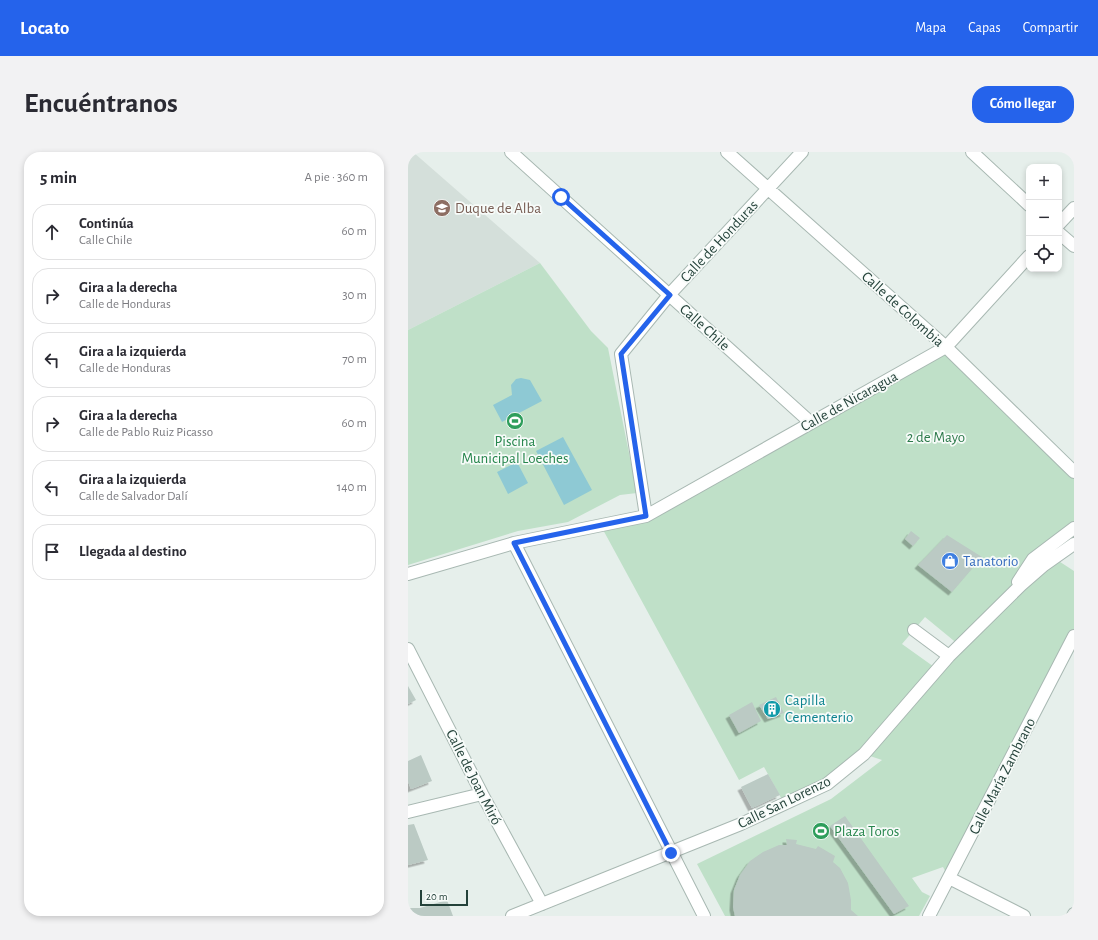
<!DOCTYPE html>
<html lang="es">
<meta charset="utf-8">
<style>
:root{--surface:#fff;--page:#f2f2f3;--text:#2b2b33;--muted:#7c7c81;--line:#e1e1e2;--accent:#2563eb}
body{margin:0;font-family:"Alegreya Sans",sans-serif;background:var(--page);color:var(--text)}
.controls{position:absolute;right:12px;top:12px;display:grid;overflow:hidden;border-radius:8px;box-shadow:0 2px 6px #0003}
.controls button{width:36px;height:36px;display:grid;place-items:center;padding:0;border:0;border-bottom:1px solid var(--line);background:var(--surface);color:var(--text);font:20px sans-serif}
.scale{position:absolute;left:12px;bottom:10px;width:48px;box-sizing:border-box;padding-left:4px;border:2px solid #24423a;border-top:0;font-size:11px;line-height:14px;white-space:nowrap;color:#24423a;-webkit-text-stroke:3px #f7fbf9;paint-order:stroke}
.stop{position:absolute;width:12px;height:12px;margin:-9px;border:3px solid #2563eb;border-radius:50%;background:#fff}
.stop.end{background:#2563eb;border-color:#fff;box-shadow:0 1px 4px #0008}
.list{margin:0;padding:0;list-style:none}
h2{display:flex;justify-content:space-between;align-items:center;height:52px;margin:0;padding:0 16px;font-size:17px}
h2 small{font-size:13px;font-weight:400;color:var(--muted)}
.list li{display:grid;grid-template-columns:26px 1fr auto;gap:12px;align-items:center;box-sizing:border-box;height:56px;margin:0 8px 8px;padding:0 8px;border:1px solid var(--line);border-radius:16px}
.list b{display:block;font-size:15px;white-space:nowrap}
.list p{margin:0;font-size:13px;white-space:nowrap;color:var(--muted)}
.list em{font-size:13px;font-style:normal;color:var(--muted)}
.icon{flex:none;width:22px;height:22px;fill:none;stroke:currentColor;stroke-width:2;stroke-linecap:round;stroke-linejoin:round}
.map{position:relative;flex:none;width:666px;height:764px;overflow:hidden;border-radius:16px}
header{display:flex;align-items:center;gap:24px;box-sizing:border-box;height:56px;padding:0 20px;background:var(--accent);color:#fff}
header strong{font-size:19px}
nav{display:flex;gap:22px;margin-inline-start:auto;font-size:14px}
.intro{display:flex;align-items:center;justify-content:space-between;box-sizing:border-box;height:96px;padding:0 24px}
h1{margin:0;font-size:28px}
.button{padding:10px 18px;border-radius:16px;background:var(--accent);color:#fff;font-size:14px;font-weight:700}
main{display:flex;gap:24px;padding:0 24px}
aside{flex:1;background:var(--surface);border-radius:16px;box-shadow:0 2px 6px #0003}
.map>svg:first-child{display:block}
.built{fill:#d4dfda}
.green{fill:#bfe0c8;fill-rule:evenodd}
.water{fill:#8ec9d4}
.building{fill:#bbcac4;filter:url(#shadow)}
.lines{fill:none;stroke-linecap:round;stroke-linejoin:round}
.minor-casing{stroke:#a8b8b2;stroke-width:14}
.minor{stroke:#fff;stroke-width:12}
.route{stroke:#2563eb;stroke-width:5}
.labels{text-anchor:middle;stroke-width:3.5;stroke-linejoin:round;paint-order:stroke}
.education-label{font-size:15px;fill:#785e54;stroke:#f7fbf9;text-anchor:start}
.street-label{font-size:15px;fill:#24423a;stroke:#f7fbf9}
.park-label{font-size:15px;fill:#2d7a4b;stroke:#f7fbf9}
.leisure-label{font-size:15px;fill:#27864d;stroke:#f7fbf9}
.shop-label{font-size:15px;fill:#366cbe;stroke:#f7fbf9;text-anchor:start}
.culture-label{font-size:15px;fill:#0d838f;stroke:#f7fbf9;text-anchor:start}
</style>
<header>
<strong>Locato</strong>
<nav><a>Mapa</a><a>Capas</a><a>Compartir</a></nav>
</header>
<div class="intro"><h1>Encuéntranos</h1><a class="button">Cómo llegar</a></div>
<main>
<aside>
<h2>5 min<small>A pie · 360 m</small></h2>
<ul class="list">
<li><svg class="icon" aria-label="ahead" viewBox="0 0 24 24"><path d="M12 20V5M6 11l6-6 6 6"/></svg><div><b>Continúa</b><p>Calle Chile</p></div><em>60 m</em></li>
<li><svg class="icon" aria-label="right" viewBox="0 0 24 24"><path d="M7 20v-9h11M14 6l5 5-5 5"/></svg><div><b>Gira a la derecha</b><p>Calle de Honduras</p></div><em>30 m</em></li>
<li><svg class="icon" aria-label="left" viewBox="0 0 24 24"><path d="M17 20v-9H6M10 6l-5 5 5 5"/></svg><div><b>Gira a la izquierda</b><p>Calle de Honduras</p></div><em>70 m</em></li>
<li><svg class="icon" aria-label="right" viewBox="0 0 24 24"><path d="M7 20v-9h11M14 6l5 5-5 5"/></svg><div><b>Gira a la derecha</b><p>Calle de Pablo Ruiz Picasso</p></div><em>60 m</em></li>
<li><svg class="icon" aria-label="left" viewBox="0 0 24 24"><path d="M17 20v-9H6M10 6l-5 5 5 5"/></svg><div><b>Gira a la izquierda</b><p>Calle de Salvador Dalí</p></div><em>140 m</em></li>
<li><svg class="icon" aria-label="arrive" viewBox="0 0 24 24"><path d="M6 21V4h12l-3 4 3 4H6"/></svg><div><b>Llegada al destino</b></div></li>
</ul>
</aside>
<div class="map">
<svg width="666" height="764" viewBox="0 0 666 764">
<defs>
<filter id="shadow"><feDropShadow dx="-3.5" dy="3.5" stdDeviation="0" flood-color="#0004"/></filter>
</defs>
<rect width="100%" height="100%" fill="#e6efeb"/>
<path class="built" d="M0 0H5L132 111 0 178Z"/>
<path class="green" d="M132 111 183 179 200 196 229 341 212 343 160 370 110 379 0 413V178Z
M538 195 666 320V376L629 403 646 406 666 419V485L541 726 535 715 504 726 514 740 522 744 511 764H317L289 712 423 647 474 608 456 602 377 653 356 615 331 628 193 374 238 364ZM517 465 551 493 529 517 494 492Z"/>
<path class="water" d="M113 226 122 228 134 249 94 270 85 253 104 243 103 233 108 227Z
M155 285 184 338 156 353 128 299Z
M109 310 120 331 100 342 89 320Z"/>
<path class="building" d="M503 379 512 386 505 394 497 387Z
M539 383 574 405 544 440 510 413Z
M0 534 8 548 0 552Z
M368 545 376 561 360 567 351 553Z
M344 550 353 569 331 581 321 563Z
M13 603 24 629 3 637 0 629V609Z
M360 622 372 643 344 656 333 635Z
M437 664 501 754 486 762 422 674Z
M6 672 20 708 0 713V673Z
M378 687 389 688 388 692 408 697 410 694 427 704 425 710 432 716 440 731 443 748V758L450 764H327L325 755 326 738 332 723 342 709 355 700 371 693H379Z
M39 748 45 764H0V756H12Z"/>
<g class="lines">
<defs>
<path id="minor" d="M103 0 402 270
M319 0 538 195 666 320
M564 0 621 53
M651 72 666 56
M651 81 666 94
M238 364 213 202 261 143 394 0
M106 391 296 764
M0 422 106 391 238 364 538 195 621 104
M610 430 625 407 666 376
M506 478 541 504
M0 497 74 642 134 752
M0 660 74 642
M541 726 616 764
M104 764 333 672 419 632 456 602 541 504 613 433 636 413 666 392
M521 764 666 484
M665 764 666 762"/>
</defs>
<use href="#minor" class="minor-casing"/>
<use href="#minor" class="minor"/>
</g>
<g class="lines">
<path class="route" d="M153 45 262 143 213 202 238 364 106 391 263 701"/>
</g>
<defs>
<symbol id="school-disc" viewBox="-11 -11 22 22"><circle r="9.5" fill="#8d6e63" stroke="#f7fbf9"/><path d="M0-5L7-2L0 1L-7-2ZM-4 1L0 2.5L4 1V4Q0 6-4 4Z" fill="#fff"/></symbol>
<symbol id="stadium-disc" viewBox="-11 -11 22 22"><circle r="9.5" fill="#2e9e5b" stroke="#f7fbf9"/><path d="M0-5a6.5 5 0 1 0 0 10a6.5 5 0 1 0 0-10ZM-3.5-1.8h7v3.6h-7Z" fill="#fff"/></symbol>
<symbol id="shop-disc" viewBox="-11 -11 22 22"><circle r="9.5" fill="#3f7fe0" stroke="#f7fbf9"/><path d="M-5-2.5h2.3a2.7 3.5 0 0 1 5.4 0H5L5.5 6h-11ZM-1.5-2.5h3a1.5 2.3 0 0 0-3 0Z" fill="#fff"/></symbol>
<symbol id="building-disc" viewBox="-11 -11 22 22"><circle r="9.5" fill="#0f9aa8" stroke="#f7fbf9"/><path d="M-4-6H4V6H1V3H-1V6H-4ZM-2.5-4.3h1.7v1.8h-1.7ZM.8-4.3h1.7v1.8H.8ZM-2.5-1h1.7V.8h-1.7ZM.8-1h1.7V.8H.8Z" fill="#fff"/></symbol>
</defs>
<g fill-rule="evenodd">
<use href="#school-disc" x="24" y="46" width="20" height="20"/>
<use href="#stadium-disc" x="97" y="259" width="20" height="20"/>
<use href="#shop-disc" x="532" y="399" width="20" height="20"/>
<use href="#building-disc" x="354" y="547" width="20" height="20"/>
<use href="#stadium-disc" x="403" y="669" width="20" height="20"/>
</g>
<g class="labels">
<g class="education-label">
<text x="47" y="61">Duque de Alba</text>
</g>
<g class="street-label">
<text transform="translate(311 89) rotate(-47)" y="5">Calle de Honduras</text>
<text transform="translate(495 157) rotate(42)" y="5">Calle de Colombia</text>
<text transform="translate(297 175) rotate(42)" y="5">Calle Chile</text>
<text transform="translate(441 249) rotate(-29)" y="5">Calle de Nicaragua</text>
<text transform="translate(594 624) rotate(-63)" y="5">Calle María Zambrano</text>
<text transform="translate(66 625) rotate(63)" y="5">Calle de Joan Miró</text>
<text transform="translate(376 650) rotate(-26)" y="5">Calle San Lorenzo</text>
</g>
<g class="park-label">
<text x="528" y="290">2 de Mayo</text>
</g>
<g class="leisure-label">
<text x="107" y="294">Piscina<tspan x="107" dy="17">Municipal Loeches</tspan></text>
<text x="426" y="684" text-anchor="start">Plaza Toros</text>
</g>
<g class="shop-label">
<text x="555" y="414">Tanatorio</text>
</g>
<g class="culture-label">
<text x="377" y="553">Capilla<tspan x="377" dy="17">Cementerio</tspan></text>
</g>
</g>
</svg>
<div class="controls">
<button>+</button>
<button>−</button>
<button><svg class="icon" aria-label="locate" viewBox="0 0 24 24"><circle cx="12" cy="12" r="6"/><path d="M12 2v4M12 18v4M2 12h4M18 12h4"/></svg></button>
</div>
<div class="scale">20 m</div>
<div class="stop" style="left:153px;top:45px"></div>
<div class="stop end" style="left:263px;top:701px"></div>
</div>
</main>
